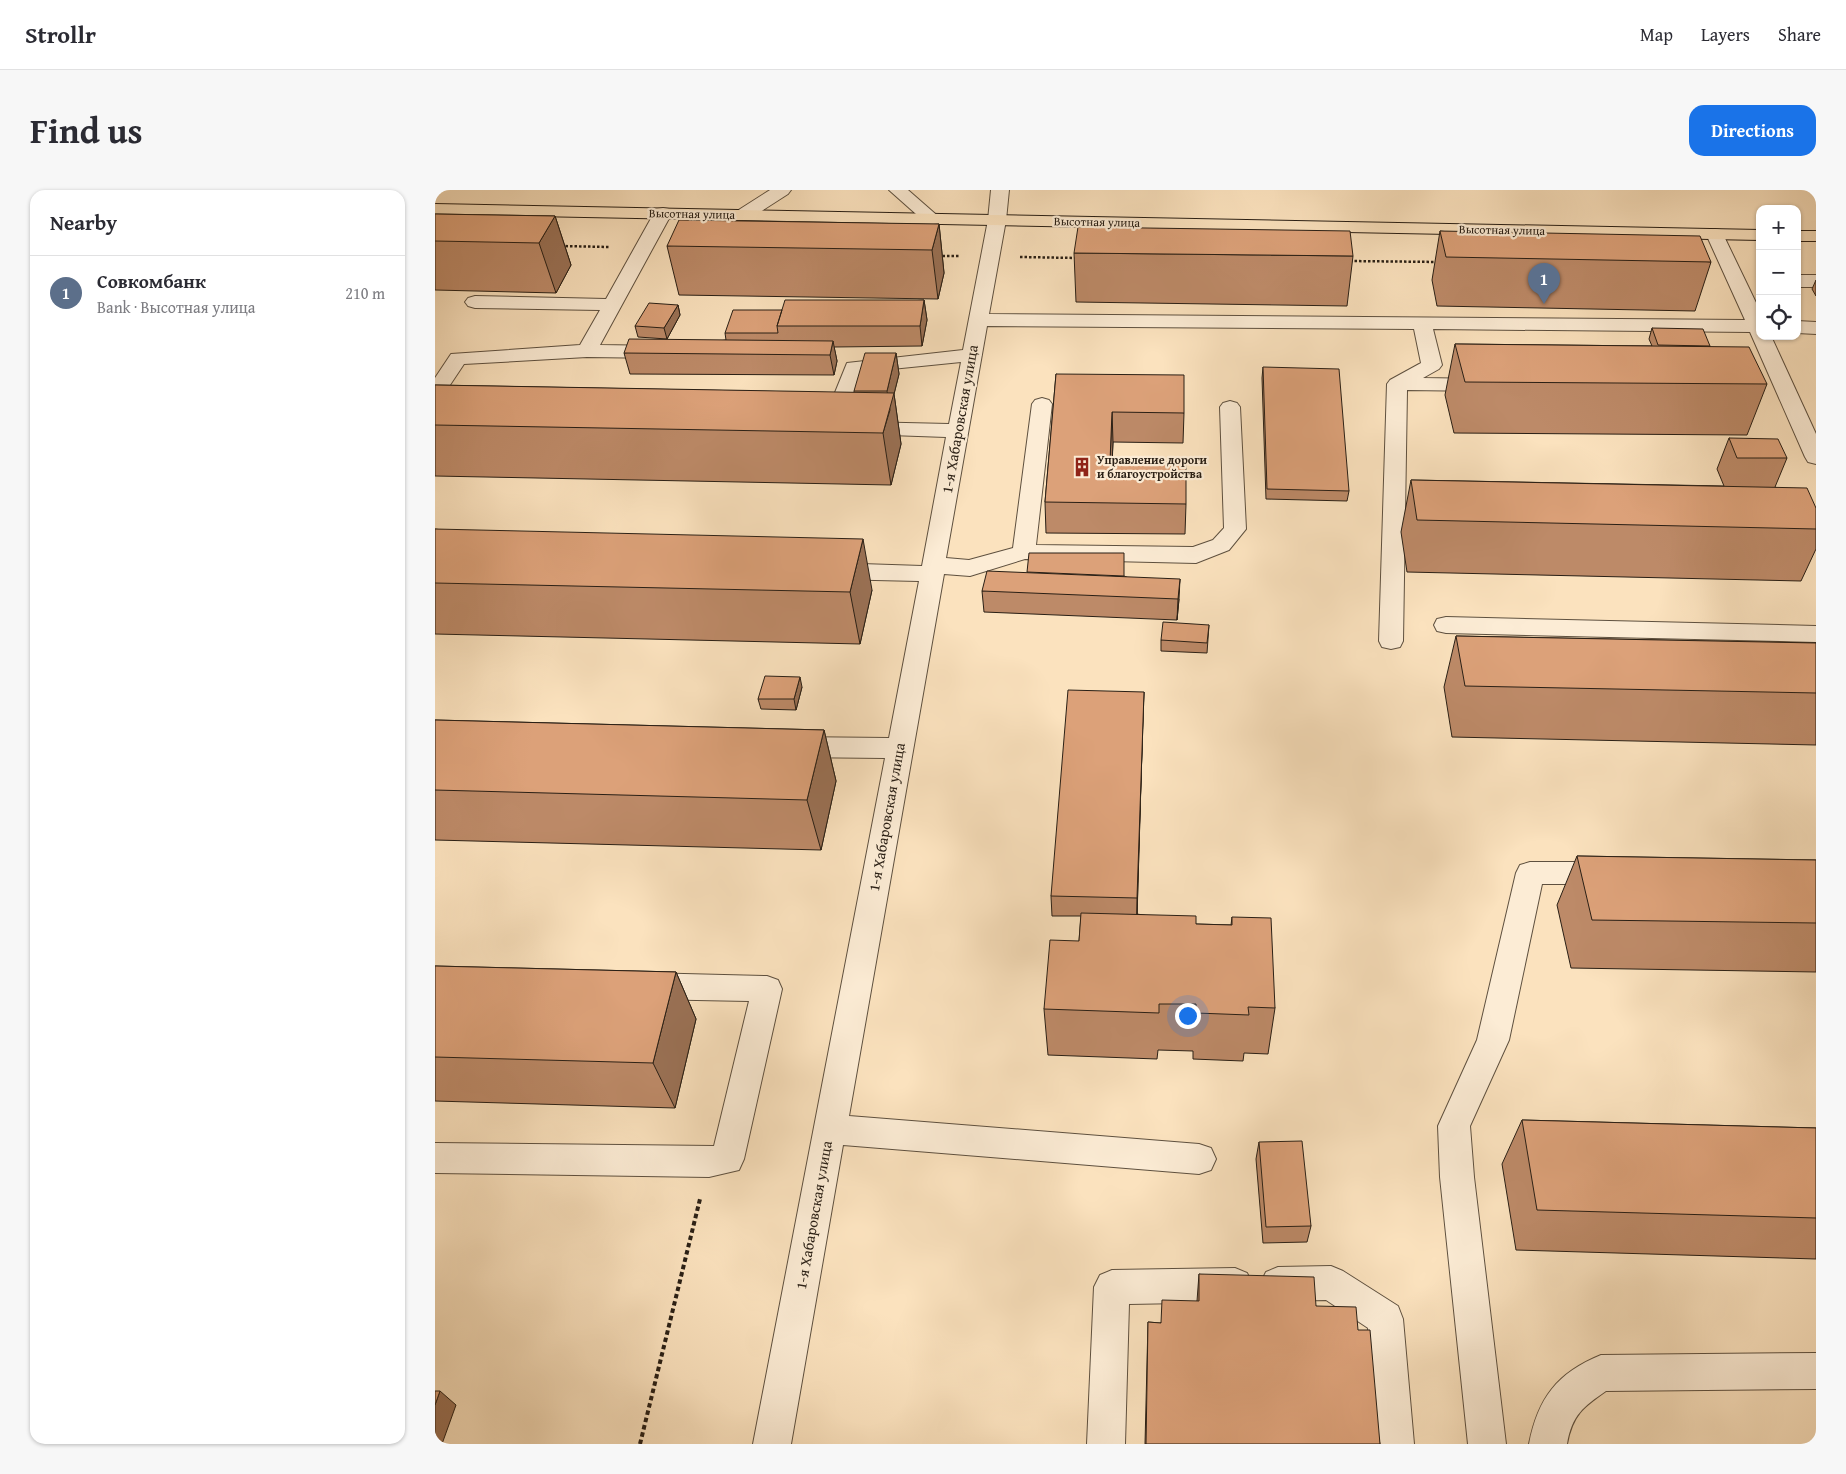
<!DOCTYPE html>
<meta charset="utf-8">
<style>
:root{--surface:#fff;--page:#f7f7f7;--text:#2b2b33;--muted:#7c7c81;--line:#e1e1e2;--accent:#1a73e8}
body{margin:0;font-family:"Gentium Book Plus",serif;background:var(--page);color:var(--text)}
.controls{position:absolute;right:15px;top:15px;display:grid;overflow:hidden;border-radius:10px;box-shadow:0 1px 4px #0004}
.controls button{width:45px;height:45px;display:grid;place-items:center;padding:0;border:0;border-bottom:1px solid var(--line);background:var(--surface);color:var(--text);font:25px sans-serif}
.you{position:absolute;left:752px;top:825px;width:18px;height:18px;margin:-12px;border:4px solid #fff;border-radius:50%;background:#1a73e8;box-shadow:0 0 0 8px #1a73e833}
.badge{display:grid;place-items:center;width:32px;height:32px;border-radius:50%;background:var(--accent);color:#fff;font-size:16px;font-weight:700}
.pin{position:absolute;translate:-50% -41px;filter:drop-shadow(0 1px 2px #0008)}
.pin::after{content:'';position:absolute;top:26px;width:18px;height:15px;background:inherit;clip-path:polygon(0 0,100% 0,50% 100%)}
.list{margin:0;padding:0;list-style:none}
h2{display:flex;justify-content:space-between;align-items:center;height:65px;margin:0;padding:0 20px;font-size:21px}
h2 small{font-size:16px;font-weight:400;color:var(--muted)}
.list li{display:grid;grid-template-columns:32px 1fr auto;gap:15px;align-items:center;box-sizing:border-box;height:75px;padding:0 20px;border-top:1px solid var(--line)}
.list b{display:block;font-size:19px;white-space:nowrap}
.list p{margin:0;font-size:16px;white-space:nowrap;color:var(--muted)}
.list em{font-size:16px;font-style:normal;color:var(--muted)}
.icon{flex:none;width:28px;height:28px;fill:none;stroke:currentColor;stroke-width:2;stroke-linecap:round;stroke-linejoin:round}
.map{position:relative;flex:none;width:1381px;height:1254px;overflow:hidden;border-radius:15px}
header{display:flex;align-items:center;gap:30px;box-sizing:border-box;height:70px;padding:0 25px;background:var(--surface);border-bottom:1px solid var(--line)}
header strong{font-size:24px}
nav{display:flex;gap:28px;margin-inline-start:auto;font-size:18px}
.intro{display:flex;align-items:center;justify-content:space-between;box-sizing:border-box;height:120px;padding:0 30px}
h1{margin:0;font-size:35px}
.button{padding:12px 22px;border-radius:15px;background:var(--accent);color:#fff;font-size:18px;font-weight:700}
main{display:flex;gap:30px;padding:0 30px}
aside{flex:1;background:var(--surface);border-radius:15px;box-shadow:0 1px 4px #0004}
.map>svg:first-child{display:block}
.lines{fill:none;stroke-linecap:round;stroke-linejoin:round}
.minor-casing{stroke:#5e503f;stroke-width:2}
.major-casing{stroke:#291f15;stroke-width:2}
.path-far1{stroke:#291f15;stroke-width:2.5;stroke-dasharray:2.5 2;stroke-linecap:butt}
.path{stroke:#291f15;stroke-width:4;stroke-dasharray:4.5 3;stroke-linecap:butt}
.minor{fill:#fcecd5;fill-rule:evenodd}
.major{fill:#fbe2be;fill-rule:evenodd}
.wall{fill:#bd8a68;stroke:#291f15}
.shaded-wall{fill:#9a7155;stroke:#291f15}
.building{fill:#dca179;stroke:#291f15}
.labels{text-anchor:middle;stroke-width:4.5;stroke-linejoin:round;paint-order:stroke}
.far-street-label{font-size:12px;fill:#291f15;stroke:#fcecd5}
.far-poi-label{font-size:12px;font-weight:bold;fill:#291f15;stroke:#fcecd5;text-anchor:start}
.street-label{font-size:15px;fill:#291f15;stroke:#fcecd5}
</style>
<header>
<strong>Strollr</strong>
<nav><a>Map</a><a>Layers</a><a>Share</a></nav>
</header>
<div class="intro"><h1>Find us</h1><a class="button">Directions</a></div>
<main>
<aside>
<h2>Nearby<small></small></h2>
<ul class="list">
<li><span class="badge" style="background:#5c6f8a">1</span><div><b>Совкомбанк</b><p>Bank · Высотная улица</p></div><em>210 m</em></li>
</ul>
</aside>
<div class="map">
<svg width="1381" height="1254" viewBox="0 0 1381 1254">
<rect width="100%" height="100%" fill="#fbe2be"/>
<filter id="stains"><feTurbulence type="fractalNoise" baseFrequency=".004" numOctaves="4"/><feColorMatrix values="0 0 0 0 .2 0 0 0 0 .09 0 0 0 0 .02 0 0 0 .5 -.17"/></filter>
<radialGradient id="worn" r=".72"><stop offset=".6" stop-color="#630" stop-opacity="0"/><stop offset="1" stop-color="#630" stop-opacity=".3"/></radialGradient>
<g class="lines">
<defs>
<path id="minor" d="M335 0H356L353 4 314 29 308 30 302 29 299 25 302 21Z
M454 0H473L505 28 502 32 496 33 490 32Z
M556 0H574L571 30 554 124 1310 130 1271 44 1274 40 1280 39 1286 40 1325 121V146H1336L1381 244V274L1373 272 1370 267 1315 142 998 139 1007 175 1004 179 988 188 1050 189 1057 191 1060 195 1057 199 1050 201 972 200 968 451 965 457 956 459 947 457 944 451 952 194 955 190 986 173 979 139 552 136 511 368 534 370 578 358 597 214 600 210 607 208 614 210 617 214 601 355 758 357 778 350 789 338 785 217 788 213 795 211 802 213 805 217 811 339 794 360 761 373 590 369 535 386 509 384 414 926 764 954 776 958 781 969 776 980 764 984 408 955 356 1254H318L450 568 356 567 347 564 343 557 347 550 356 547 454 548 484 391 396 389 388 386 384 381 388 376 396 373 487 376 511 247 427 244 420 242 416 238 420 234 427 232 514 234 526 172 427 182 404 241 397 243 390 241 386 237 412 173 528 160 553 30Z
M228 18 234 19 237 23 165 155 228 156 235 158 238 162 235 166 228 168 152 167 29 174 7 207 0 209V188L16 164 145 155 165 120 40 118 33 116 30 112 33 108 40 106 171 109 219 23 222 19Z
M1362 85H1381V97H1362Z
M1362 131 1381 132V144L1362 143Z
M1011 427 1381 436V452L1011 443 1002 441 999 435 1002 429Z
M1095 672H1172L1182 675 1186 683 1182 691 1172 694H1107L1074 850 1035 936 1039 987 1071 1254H1033L1005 987 1003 936 1042 850 1081 683 1085 675Z
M209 783 332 786 343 790 347 799 309 969 304 980 274 987 0 983V953L279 956 314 811 209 809 198 805 194 796 198 787Z
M896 1076 908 1081 963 1116 968 1129 979 1254H941L933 1138 891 1110 843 1111 831 1106 825 1094 831 1082 843 1077Z
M800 1078 812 1083 818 1095 812 1107 800 1112 694 1114 690 1254H652L659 1097 665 1085 677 1080Z
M1381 1163V1199L1171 1201C1148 1217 1137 1225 1132 1254H1094C1103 1208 1122 1183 1166 1165Z"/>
<path id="major" d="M0 14 1325 40V50L0 24Z
M1362 41H1381V51H1362Z"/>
</defs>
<use href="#minor" class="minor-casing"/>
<use href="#major" class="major-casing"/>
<path class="path-far1" d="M126 56 174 57
M503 66H524
M585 67 642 68
M915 71 1004 72"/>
<path class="path" d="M205 1254 265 1009"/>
<use href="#minor" class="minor"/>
<use href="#major" class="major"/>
</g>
<path class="wall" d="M0 24 120 26 136 75 121 103 0 100Z
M504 34 509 83 503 109 244 105 232 56Z
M1005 41 1276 72 1260 121 1002 116 997 90Z
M639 63 918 66 912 116 641 112Z
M1381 90V106L1377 99Z
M489 110 492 130 487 156 399 157 402 171 399 185 195 184 189 163 291 150 290 143 347 120Z
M243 115 245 125 232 149 203 147 200 136Z
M1217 138 1274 156 1332 194 1312 245 1019 243 1010 205 1020 154 1217 156 1214 149Z
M461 163 464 184 459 204 466 254 456 295 0 286V195L419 203V201Z
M828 177 914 301 912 311 831 309 827 188Z
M621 184 749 223 748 253 678 252 677 271 751 314 750 344 611 343 610 312Z
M1294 248 1352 268 1340 297 1381 318V359L1366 391 972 382 966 342 976 290 1289 296 1282 279Z
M0 339 437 400 425 454 0 444Z
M689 386 744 409 742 430 549 422 547 401Z
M774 435 772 463 726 461V450Z
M1021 446 1381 453V555L1017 547 1009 497Z
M367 497 361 520 326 519 323 509Z
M708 523 702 724 761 734 796 735 797 727 840 818 833 864 809 863 808 871 758 869V861L723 860 722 869 613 865 609 819 644 751 646 726H617L616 706Z
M0 530 389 540 401 591 386 660 0 650Z
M1142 666 1381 670V782L1136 778 1122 715Z
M0 776 241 782 261 829 240 918 0 911Z
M1087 930 1381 938V1069L1081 1060 1067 974Z
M824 952 876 1036 872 1052 828 1053 821 969Z
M764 1084 881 1116 923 1140 945 1254H710L713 1132 725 1133 762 1111Z"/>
<path class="shaded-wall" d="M120 26 136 75 121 103 104 53Z
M504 34 509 83 503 109 497 60Z
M489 110 492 130 487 156 485 136Z
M243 115 245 125 232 149 229 138Z
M398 151 402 171 399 185 395 165Z
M461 163 464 184 459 204 466 254 456 295 448 243 455 220 452 201Z
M677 222 678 252 676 301 675 271Z
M428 349 437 400 425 454 415 402Z
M745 389 744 409 742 430 743 409Z
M365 487 367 497 361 520 359 509Z
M709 502 708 523 702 728V708Z
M389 540 401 591 386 660 372 610Z
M241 782 261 829 240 918 218 873Z
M5 1201 21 1215 7 1254H0V1215Z"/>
<path class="building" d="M0 24 120 26 104 53 0 51Z
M244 30 504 34 497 60 232 56Z
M643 37 915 41 918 66 639 63Z
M1005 41 1265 46 1276 72 1011 67Z
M350 110H489L485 136H342Z
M214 113 243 115 229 138 200 136Z
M298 120H347L342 136 343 143H290Z
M1217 138 1268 139 1275 156 1223 155Z
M194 149 398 151 395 165 189 163Z
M1020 154 1314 157 1332 194 1030 192Z
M430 163H461L452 201H419Z
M828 177 904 179 914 301 832 299Z
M621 184 749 185V223L677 222 675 271 751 272V314L610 312Z
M0 195 459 203 448 243 0 235Z
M1294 248 1343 249 1352 268H1302Z
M976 290 1372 298 1381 318V339L982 330Z
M0 339 428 349 415 402 0 393Z
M594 363H689V386L592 382Z
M552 381 745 389 743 409 547 401Z
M728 432 774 435 772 453 726 450Z
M1021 446 1381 453V503L1030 496Z
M330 486 365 487 359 509H323Z
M633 500 709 502 702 708 616 706Z
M0 530 389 540 372 610 0 600Z
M1142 666 1381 670V733L1157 730Z
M646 723 761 726V734L797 735V727L836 728 840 818 813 817 814 825 761 823V814H724V823L609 819 615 750 644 751Z
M0 776 241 782 218 873 0 867Z
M1087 930 1381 938V1028L1102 1020Z
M867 951 876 1036 831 1037 824 952Z
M764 1084 879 1087 881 1116 921 1117 923 1140H935L945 1254H711L713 1132 726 1133 727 1110 764 1111Z
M0 1201H5L0 1215Z"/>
<defs>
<symbol id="building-bare" viewBox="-9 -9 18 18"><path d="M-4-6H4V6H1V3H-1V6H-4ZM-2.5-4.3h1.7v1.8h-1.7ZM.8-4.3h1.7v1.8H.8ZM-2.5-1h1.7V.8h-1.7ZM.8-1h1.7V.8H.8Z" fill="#8f2418" stroke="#fcecd5" stroke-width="2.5" paint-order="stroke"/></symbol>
</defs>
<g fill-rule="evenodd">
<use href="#building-bare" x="633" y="263" width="28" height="28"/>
</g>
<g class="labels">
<g class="far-street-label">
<text transform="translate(257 24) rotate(1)" y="4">Высотная улица</text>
<text transform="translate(662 32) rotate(1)" y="4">Высотная улица</text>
<text transform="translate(1067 40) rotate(1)" y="4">Высотная улица</text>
</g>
<g class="far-poi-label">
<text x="662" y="274">Управление дороги<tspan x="662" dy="14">и благоустройства</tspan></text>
</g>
<g class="street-label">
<text transform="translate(525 229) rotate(-80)" y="5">1-я Хабаровская улица</text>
<text transform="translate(452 627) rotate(-80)" y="5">1-я Хабаровская улица</text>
<text transform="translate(379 1025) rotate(-80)" y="5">1-я Хабаровская улица</text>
</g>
</g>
<rect width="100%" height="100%" filter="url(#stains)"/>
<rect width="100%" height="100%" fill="url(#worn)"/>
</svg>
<div class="controls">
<button>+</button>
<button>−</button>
<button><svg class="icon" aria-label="locate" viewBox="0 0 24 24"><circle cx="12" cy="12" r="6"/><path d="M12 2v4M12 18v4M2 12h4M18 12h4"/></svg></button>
</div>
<div class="you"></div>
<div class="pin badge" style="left:1109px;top:114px;background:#5c6f8a">1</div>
</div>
</main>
